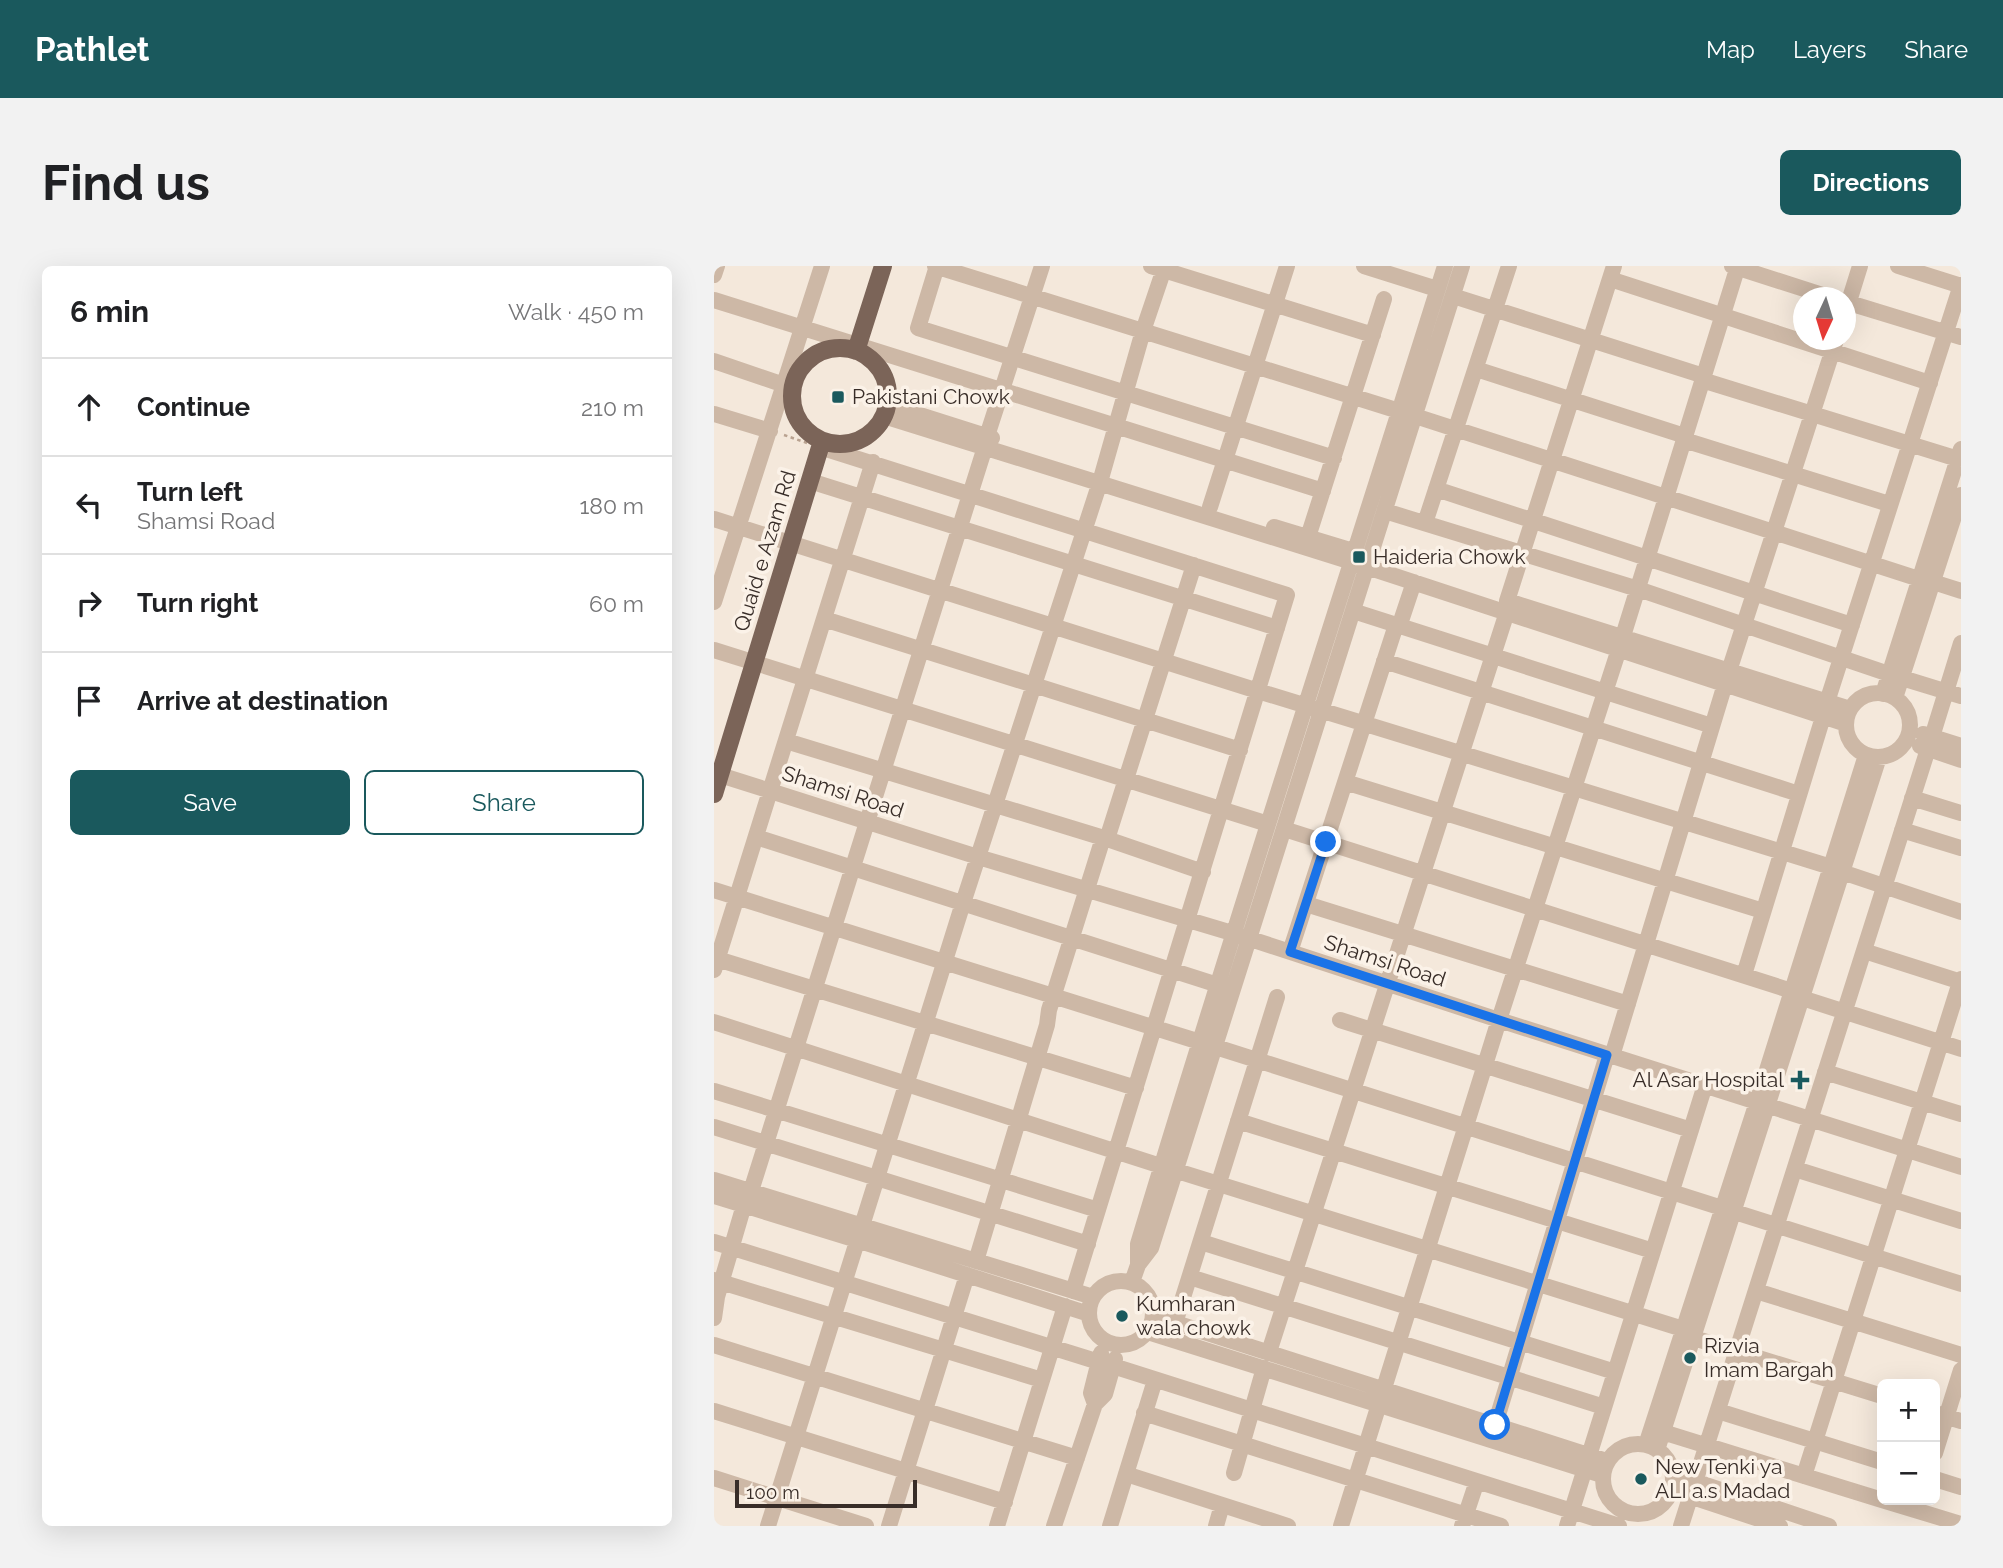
<!DOCTYPE html>
<meta charset="utf-8">
<style>
:root{--surface:#fff;--page:#f2f2f2;--text:#202124;--muted:#757577;--line:#e0e0e0;--accent:#1a595d}
body{margin:0;font-family:Raleway,sans-serif;background:var(--page);color:var(--text)}
.controls{position:absolute;right:21px;bottom:21px;display:grid;overflow:hidden;border-radius:10px;box-shadow:0 7px 28px #0002}
.controls button{width:63px;height:63px;display:grid;place-items:center;padding:0;border:0;border-bottom:2px solid var(--line);background:var(--surface);color:var(--text);font:35px sans-serif}
.compass{position:absolute;left:1079px;top:21px;width:63px;height:63px;border-radius:50%;background:var(--surface);box-shadow:0 7px 28px #0002;rotate:184deg}
.scale{position:absolute;left:21px;bottom:18px;width:182px;box-sizing:border-box;padding-left:7px;border:4px solid #382d28;border-top:0;font-size:19px;line-height:24px;white-space:nowrap;color:#382d28;-webkit-text-stroke:5px #fbf2e8;paint-order:stroke}
.stop{position:absolute;width:21px;height:21px;margin:-16px;border:5px solid #1a73e8;border-radius:50%;background:#fff}
.stop.end{background:#1a73e8;border-color:#fff;box-shadow:0 2px 7px #0008}
.list{margin:0;padding:0;list-style:none}
h2{display:flex;justify-content:space-between;align-items:center;height:91px;margin:0;padding:0 28px;font-size:30px}
h2 small{font-size:23px;font-weight:400;color:var(--muted)}
.list li{display:grid;grid-template-columns:46px 1fr auto;gap:21px;align-items:center;box-sizing:border-box;height:98px;padding:0 28px;border-top:2px solid var(--line)}
.list b{display:block;font-size:26px;white-space:nowrap}
.list p{margin:0;font-size:23px;white-space:nowrap;color:var(--muted)}
.list em{font-size:23px;font-style:normal;color:var(--muted)}
.actions{display:flex;gap:14px;padding:21px 28px}
.actions a{flex:1;padding:16px 0;border:2px solid var(--accent);border-radius:10px;text-align:center;font-size:24px;color:var(--accent)}
.actions .main{background:var(--accent);color:#fff}
.icon{flex:none;width:38px;height:38px;fill:none;stroke:currentColor;stroke-width:2;stroke-linecap:round;stroke-linejoin:round}
.map{position:relative;flex:none;width:1247px;height:1260px;overflow:hidden;border-radius:10px}
header{display:flex;align-items:center;gap:42px;box-sizing:border-box;height:98px;padding:0 35px;background:var(--accent);color:#fff}
header strong{font-size:33px}
nav{display:flex;gap:38px;margin-inline-start:auto;font-size:24px}
.intro{display:flex;align-items:center;justify-content:space-between;box-sizing:border-box;height:168px;padding:0 42px}
h1{margin:0;font-size:49px}
.button{padding:18px 32px;border-radius:10px;background:var(--accent);color:#fff;font-size:24px;font-weight:700}
main{display:flex;gap:42px;padding:0 42px}
aside{flex:1;background:var(--surface);border-radius:10px;box-shadow:0 7px 28px #0002}
.map>svg:first-child{display:block}
.lines{fill:none;stroke-linecap:round;stroke-linejoin:round}
.path{stroke:#b9a290;stroke-width:2.5;stroke-dasharray:3.5 3.5;stroke-linecap:butt}
.minor{stroke:#cdb8a6;stroke-width:16}
.major{stroke:#7b6458;stroke-width:18}
.route{stroke:#1a73e8;stroke-width:9}
.poi-dot{fill:#1a595d;stroke:#fbf2e8;stroke-width:2.5}
.labels{text-anchor:middle;stroke-width:7;stroke-linejoin:round;paint-order:stroke}
.poi-label{font-size:21px;fill:#382d28;stroke:#fbf2e8;text-anchor:start}
.street-label{font-size:21px;fill:#382d28;stroke:#fbf2e8}
</style>
<header>
<strong>Pathlet</strong>
<nav><a>Map</a><a>Layers</a><a>Share</a></nav>
</header>
<div class="intro"><h1>Find us</h1><a class="button">Directions</a></div>
<main>
<aside>
<h2>6 min<small>Walk · 450 m</small></h2>
<ul class="list">
<li><svg class="icon" aria-label="ahead" viewBox="0 0 24 24"><path d="M12 20V5M6 11l6-6 6 6"/></svg><div><b>Continue</b></div><em>210 m</em></li>
<li><svg class="icon" aria-label="left" viewBox="0 0 24 24"><path d="M17 20v-9H6M10 6l-5 5 5 5"/></svg><div><b>Turn left</b><p>Shamsi Road</p></div><em>180 m</em></li>
<li><svg class="icon" aria-label="right" viewBox="0 0 24 24"><path d="M7 20v-9h11M14 6l5 5-5 5"/></svg><div><b>Turn right</b></div><em>60 m</em></li>
<li><svg class="icon" aria-label="arrive" viewBox="0 0 24 24"><path d="M6 21V4h12l-3 4 3 4H6"/></svg><div><b>Arrive at destination</b></div></li>
</ul>
<div class="actions"><a class="main">Save</a><a>Share</a></div>
</aside>
<div class="map">
<svg width="1247" height="1260" viewBox="0 0 1247 1260">
<rect width="100%" height="100%" fill="#f4e8db"/>
<g class="lines">
<path class="path" d="M70 169 93 177"/>
<path class="minor" d="M221 0 685 145
M223 0 204 62 620 192
M437 0 659 69
M650 0 723 23
M1018 0 1118 32
M1184 0 1247 20
M0 9 3 0
M896 13 1216 117
M739 30 990 110
M0 34 609 225
M1132 36 1247 71
M1132 45 1146 0
M0 95 79 122
M762 103 971 170
M988 114 1244 193
M174 139 278 172
M0 148 56 165
M170 150 638 296 1132 458
M701 150 1205 313
M273 170 328 0
M970 174 1175 238
M106 181 573 329 359 1025
M96 215 563 362
M722 223 1138 359
M496 241 573 0
M671 245 924 323 1175 408
M0 253 544 425 1117 601
M711 257 795 0
M560 261 639 285
M594 271 670 33
M1219 316 1247 325
M793 335 900 0
M0 336 108 0
M800 337 1136 443
M639 345 998 460
M110 353 526 484
M0 384 554 558
M670 395 1085 528
M1015 405 1122 74
M1188 412 1247 430
M1132 459a32 32 0 1 1 64 0a32 32 0 1 1-64 0Z
M1169 428 1247 183
M1181 432 1247 229
M1113 436 1247 19
M1209 468 1247 480
M1218 471 1247 377
M72 475 393 573 489 606
M1206 480 1247 494
M0 507 264 591 518 667 785 754 1247 901
M631 516 1049 645
M1198 532 1247 547
M570 563 1078 725
M1188 564 1247 582
M42 571 504 719
M393 573 480 299
M1128 606 1247 646
M0 624 486 776 1247 1018
M592 638 914 738
M1150 685 1247 716
M576 686 682 359 687 355 700 316
M3 693 422 822
M0 704 159 196
M1030 709 1109 451
M1088 732 1247 783
M626 754 977 864
M0 756 447 900 969 1063
M898 790 1011 418
M1111 806 1247 848
M0 825 384 944
M524 855 939 985
M0 861 374 978
M1081 903 1247 955
M0 914 379 1031
M37 925 271 181
M0 930 143 974 375 1048
M0 976 385 1096
M487 976 901 1106
M262 995 333 759 335 744 389 572
M424 999 437 982 748 0
M476 1011 890 1141
M0 1014 328 1114
M375 1047a32 32 0 1 1 64 0a32 32 0 1 1-64 0Z
M418 1016 424 999V978C522 651 629 326 731 0
M1042 1025 1247 1089
M440 1050 893 1195
M0 1052 3 1031 30 939
M461 1057 563 731
M434 1066 888 1209
M970 1069 1168 1130
M0 1079 363 1192
M555 1086 793 346
M399 1100 905 1260
M381 1138 377 1127 387 1087
M0 1145 291 1236
M1004 1145 1168 1196
M430 1147 787 1260
M1221 1147 1247 1155
M781 1159 893 789
M939 1163 1168 1234
M889 1213a35 35 0 1 1 70 0a35 35 0 1 1-70 0Z
M932 1179 1043 836 1152 489
M943 1184 1165 491
M1221 1187 1247 1104
M520 1207 550 1102
M412 1208 574 1260
M1090 1210 1247 713
M0 1212 152 1260
M971 1212 1115 1260
M1221 1213 1247 1221
M969 1228 1066 1260
M1168 1234 1247 1258
M54 1260 249 637 386 216 429 65 451 0
M175 1260 253 1009
M283 1260 351 1040
M340 1260 381 1138 391 1128 401 1093
M396 1260 441 1114
M502 1260 508 1239
M627 1260 785 754 905 383 1024 0
M748 1260 763 1215
M853 1260 991 819
M967 1260 1214 483"/>
<path class="major" d="M78 130a48 48 0 1 1 96 0a48 48 0 1 1-96 0Z
M142 85 169 0
M0 528 108 175"/>
</g>
<g class="lines">
<path class="route" d="M612 576 576 686 893 789 781 1159"/>
</g>
<g class="poi-dot">
<rect x="117" y="124" width="14" height="14" rx="3.5"/>
<rect x="638" y="284" width="14" height="14" rx="3.5"/>
<path d="M1082.5 803.5h7v7h7v7h-7v7h-7v-7h-7v-7h7z"/>
<circle cx="408" cy="1050" r="7"/>
<circle cx="976" cy="1092" r="7"/>
<circle cx="927" cy="1213" r="7"/>
</g>
<g class="labels">
<g class="poi-label">
<text x="138" y="138">Pakistani Chowk</text>
<text x="659" y="298">Haideria Chowk</text>
<text x="1070" y="821" text-anchor="end">Al Asar Hospital</text>
<text x="422" y="1045">Kumharan<tspan x="422" dy="24">wala chowk</tspan></text>
<text x="990" y="1087">Rizvia<tspan x="990" dy="24">Imam Bargah</tspan></text>
<text x="941" y="1208">New Tenki ya<tspan x="941" dy="24">ALI a.s Madad</tspan></text>
</g>
<g class="street-label">
<text transform="translate(51 285) rotate(-73)" y="7">Quaid e Azam Rd</text>
<text transform="translate(129 526) rotate(18)" y="7">Shamsi Road</text>
<text transform="translate(671 695) rotate(18)" y="7">Shamsi Road</text>
</g>
</g>
</svg>
<div class="controls">
<button>+</button>
<button>−</button>
</div>
<svg class="compass" viewBox="-18 -18 36 36"><path d="M0-13l5 13h-10z" fill="#e53935"/><path d="M0 13l5-13h-10z" fill="#757577"/></svg>
<div class="scale">100 m</div>
<div class="stop" style="left:781px;top:1159px"></div>
<div class="stop end" style="left:612px;top:576px"></div>
</div>
</main>
